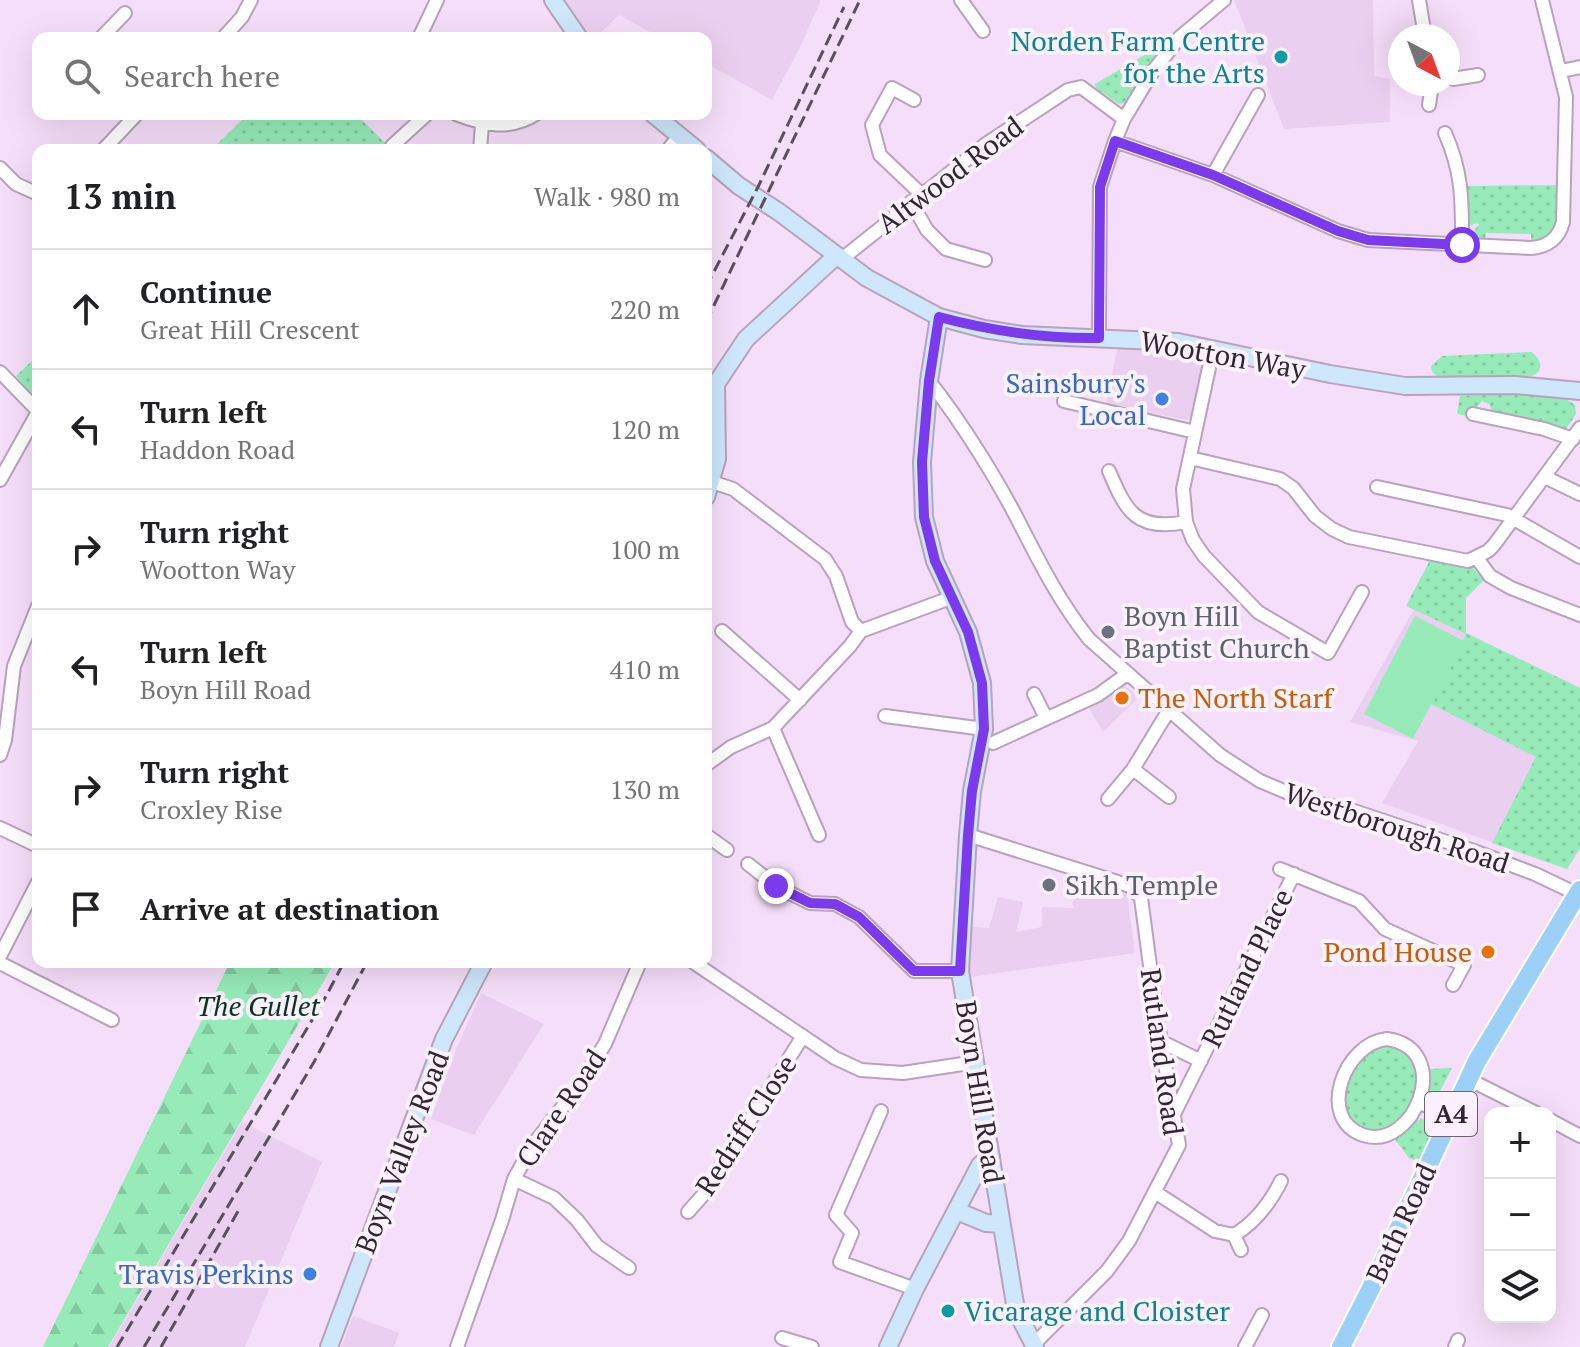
<!DOCTYPE html>
<meta charset="utf-8">
<style>
:root{--surface:#fff;--page:#f2f2f2;--text:#202124;--muted:#757577;--line:#e0e0e0}
body{margin:0;font-family:"PT Serif",serif;background:var(--page);color:var(--text)}
.controls{position:absolute;right:24px;bottom:24px;display:grid;overflow:hidden;border-radius:16px;box-shadow:0 8px 32px #0002}
.controls button{width:72px;height:72px;display:grid;place-items:center;padding:0;border:0;border-bottom:2px solid var(--line);background:var(--surface);color:var(--text);font:40px sans-serif}
.compass{position:absolute;left:1388px;top:24px;width:72px;height:72px;border-radius:50%;background:var(--surface);box-shadow:0 8px 32px #0002;rotate:139deg}
.stop{position:absolute;width:24px;height:24px;margin:-18px;border:6px solid #7c3aed;border-radius:50%;background:#fff}
.stop.end{background:#7c3aed;border-color:#fff;box-shadow:0 2px 8px #0008}
.list{margin:0;padding:0;list-style:none}
h2{display:flex;justify-content:space-between;align-items:center;height:104px;margin:0;padding:0 32px;font-size:34px}
h2 small{font-size:26px;font-weight:400;color:var(--muted)}
.list li{display:grid;grid-template-columns:52px 1fr auto;gap:24px;align-items:center;box-sizing:border-box;height:120px;padding:0 32px;border-top:2px solid var(--line)}
.list b{display:block;font-size:30px;white-space:nowrap}
.list p{margin:0;font-size:26px;white-space:nowrap;color:var(--muted)}
.list em{font-size:26px;font-style:normal;color:var(--muted)}
.icon{flex:none;width:44px;height:44px;fill:none;stroke:currentColor;stroke-width:2;stroke-linecap:round;stroke-linejoin:round}
.map{position:relative;flex:none;width:1580px;height:1347px;overflow:hidden}
.search{position:absolute;background:var(--surface);box-shadow:0 8px 32px #0002;left:32px;top:32px;width:680px;height:88px;display:flex;align-items:center;gap:20px;box-sizing:border-box;padding:0 28px;border-radius:16px;color:var(--muted);font-size:30px}
.panel{position:absolute;background:var(--surface);box-shadow:0 8px 32px #0002;left:32px;top:144px;width:680px;height:824px;border-radius:16px}
.map>svg:first-child{display:block}
.built{fill:#ebcff0}
.grass{fill:url(#grass-dots)}
.forest{fill:url(#forest-firs)}
.pitch{fill:#96ebb9}
.lines{fill:none;stroke-linecap:round;stroke-linejoin:round}
.street-casing{stroke:#b8a2bc;stroke-width:16}
.secondary-casing{stroke:#b8a2bc;stroke-width:20}
.primary-casing{stroke:#fff;stroke-width:22}
.street{stroke:#fff;stroke-width:12}
.secondary{stroke:#cee7fb;stroke-width:16}
.primary{stroke:#9dd0f7;stroke-width:18}
.rail{stroke:#5a4f5c;stroke-width:3;stroke-dasharray:12 6;stroke-linecap:butt}
.route{stroke:#7c3aed;stroke-width:10}
.culture-dot{fill:#0f9aa8;stroke:#faf1fc;stroke-width:3}
.shop-dot{fill:#3f7fe0;stroke:#faf1fc;stroke-width:3}
.worship-dot{fill:#6b7280;stroke:#faf1fc;stroke-width:3}
.food-dot{fill:#e8710a;stroke:#faf1fc;stroke-width:3}
.labels{text-anchor:middle;stroke-width:8;stroke-linejoin:round;paint-order:stroke}
.shield{fill:#faf1fc;stroke:#6d646e;stroke-width:2}
.shield-label{font-size:26px;font-weight:bold;fill:#302831}
.culture-label{font-size:28px;fill:#0d838f;stroke:#faf1fc;text-anchor:end}
.street-label{font-size:28px;fill:#302831;stroke:#faf1fc}
.shop-label{font-size:28px;fill:#366cbe;stroke:#faf1fc;text-anchor:end}
.worship-label{font-size:28px;fill:#5b616d;stroke:#faf1fc;text-anchor:start}
.food-label{font-size:28px;fill:#c56008;stroke:#faf1fc;text-anchor:start}
.park-label{font-size:28px;font-style:italic;fill:#0a3520;stroke:#faf1fc}
</style>
<div class="map">
<svg width="1580" height="1347" viewBox="0 0 1580 1347">
<defs>
<pattern id="grass-dots" width="8" height="8" patternUnits="userSpaceOnUse" patternTransform="scale(2)"><rect width="8" height="8" fill="#96ebb9"/><path d="M2 2h.1M6 6h.1" fill="none" stroke="#82caa0" stroke-width="1.8" stroke-linecap="round"/></pattern>
<pattern id="forest-firs" width="22" height="20" patternUnits="userSpaceOnUse" patternTransform="scale(2)"><rect width="22" height="20" fill="#96ebb9"/><path d="M5 1l3.5 6h-7zM16 11l3.5 6h-7z" fill="#82caa0"/></pattern>
</defs>
<rect width="100%" height="100%" fill="#f5def9"/>
<path class="built" d="M563 0H821L800 47 772 100 706 63V38H661L619 15 595 38H590Z
M1373 0 1374 76 1390 79V122L1284 129 1234 0Z
M1118 345 1195 351 1202 356 1204 364 1195 413 1187 420 1106 404Z
M1414 609 1580 688V848L1567 869 1382 803 1418 741 1350 722Z
M1122 684 1139 697 1103 732 1086 703Z
M1083 880 1127 893 1135 953 964 978V926L989 928 998 897 1023 902 1016 932 1042 927V907L1075 908 1072 904Z
M481 993 544 1024 474 1135 431 1119 456 1050Z
M242 1122 322 1162 245 1347H109Z
M353 1316 399 1333 394 1347H341Z"/>
<path class="grass" d="M1153 50 1155 56 1124 103 1119 104 1096 88 1095 84Z
M248 114H356L392 150H211Z
M1560 185C1559 207 1563 242 1531 241V234L1486 233 1485 239 1474 237 1475 229 1479 225 1477 223 1467 227 1468 186Z
M1532 352C1541 360 1545 370 1532 376L1442 380 1432 372 1431 366 1442 356Z
M38 355V398L36 399 16 376Z
M1494 394C1514 394 1561 391 1575 405L1576 414 1564 432 1493 413 1489 404 1482 401 1476 408H1468L1466 416 1457 414 1460 396Z
M1431 558 1472 567 1484 580 1466 598V633L1580 688V848L1567 869 1492 843 1536 757 1431 704 1466 634 1406 606Z
M1384 1043 1408 1052C1451 1137 1319 1158 1346 1083 1354 1063 1365 1051 1384 1043Z
M1452 1068 1437 1097 1432 1095C1428 1088 1431 1078 1430 1069Z
M1421 1118 1432 1124 1430 1136 1418 1162 1409 1158 1394 1138Z"/>
<path class="forest" d="M230 962H335L108 1347H43Z"/>
<path class="pitch" d="M1415 616 1464 641 1413 739 1364 714Z"/>
<g class="lines">
<defs>
<path id="street" d="M961 0 983 31
M1419 0 1425 36
M101 38 125 13
M223 38 242 17 251 0
M419 38 437 0
M1561 71 1580 67
M1448 76 1453 79 1478 75
M914 100 892 88 872 125 880 155 921 194
M1429 105 1432 84
M456 114C484 125 509 131 536 114
M1445 133C1463 173 1462 203 1462 245
M1115 141 1213 175 1338 231 1368 240 1531 248C1548 247 1559 238 1563 222L1566 97 1542 0
M392 146 427 114
M103 150 137 114
M480 150 482 125
M668 150 679 136
M0 168 16 184 38 194
M1213 175 1258 95
M911 202 927 230 946 249 985 260
M848 254 986 144 1068 90 1081 87 1124 119
M1099 338 1100 187 1115 141 1124 119 1153 71 1180 37 1224 0
M1213 349 1183 489 1186 522 1193 540 1204 556 1258 612 1328 653 1362 592
M0 372 38 411
M929 381C961 421 999 482 1022 528 1042 567 1061 604 1089 639L1220 755 1260 781 1310 802 1348 809 1474 851 1535 874 1577 894
M1064 401 1195 432
M1473 414 1544 429 1573 439
M1190 458 1280 479 1293 488 1315 516 1332 529 1349 537 1468 561 1488 551 1494 545 1580 428
M1109 471C1126 511 1136 532 1186 522
M1545 477 1580 494
M0 480 38 412
M712 482 733 489 825 559 836 576 852 622 861 631
M1377 487 1507 515 1580 557
M1477 558 1490 576 1511 588 1580 615
M722 631 800 700
M1034 694 1046 718
M885 716 984 729
M773 728 819 835
M993 743 1098 695 1127 674
M0 755 5 740 14 666 38 606
M706 765 731 747 773 728 850 646 861 631 953 597
M1133 769 1169 797
M1108 799 1133 769 1169 710
M0 828 38 846
M706 835 727 850
M968 835 1130 886 1141 898 1157 1018 1179 1145 1129 1241 1107 1271 1033 1345
M748 864 776 886 810 903 835 904 859 917 914 971H960
M1280 869 1359 901 1385 929 1464 965 1453 985
M0 956 38 882
M693 962 835 1058 861 1070 903 1073 976 1062
M0 963 112 1020
M1387 1039C1455 1049 1415 1152 1363 1135 1316 1119 1344 1043 1387 1039Z
M1162 1042 1201 1061
M1468 1079 1536 1113
M1420 1103 1451 1116
M881 1111 836 1215 852 1233 840 1262 915 1289
M1174 1114 1294 874
M1550 1120 1580 1136
M514 1179 554 1198 577 1220 597 1246 629 1268
M1155 1192 1215 1231 1234 1235C1256 1222 1270 1203 1281 1181
M688 1212 703 1195 803 1036
M1234 1235 1241 1250
M782 1338 812 1347
M457 1347 502 1220 514 1179 533 1145 578 1087 605 1044 640 962
M1245 1347 1262 1315
M1455 1347 1458 1340"/>
<path id="secondary" d="M553 0 579 38
M653 114 697 150
M706 158 739 186 779 212 867 278 939 317 984 329 1022 335 1178 342 1330 374 1405 386 1515 385 1580 391
M939 317 929 381 922 462 924 517 935 561 968 632 982 683 984 729 972 791 968 835 960 971 1016 1310 1035 1347
M706 497 717 459 716 384 746 339 836 256
M957 1211 986 1223 1001 1224
M329 1347 444 1039 484 962
M888 1347 915 1289 980 1165 991 1157"/>
<path id="primary" d="M1341 1347 1371 1288 1477 1061 1580 890"/>
</defs>
<use href="#street" class="street-casing"/>
<use href="#secondary" class="secondary-casing"/>
<use href="#primary" class="primary-casing"/>
<use href="#street" class="street"/>
<use href="#secondary" class="secondary"/>
<use href="#primary" class="primary"/>
<path class="rail" d="M706 287 758 187 844 7
M706 322 860 0
M117 1347 324 1000 344 962
M144 1347 314 1062 367 962
M161 1347 241 1206"/>
</g>
<g class="lines">
<path class="route" d="M776 886 810 903 835 904 859 917 914 971H960L968 835 972 791 984 729 982 683 968 632 935 561 924 517 922 462 929 381 939 317C992 331 1043 339 1099 338L1100 187 1115 141 1213 175 1338 231 1368 240 1462 245"/>
</g>
<g class="culture-dot">
<circle cx="1281" cy="57" r="8"/>
<circle cx="948" cy="1311" r="8"/>
</g>
<g class="shop-dot">
<circle cx="1162" cy="399" r="8"/>
<circle cx="310" cy="1274" r="8"/>
</g>
<g class="worship-dot">
<circle cx="1108" cy="632" r="8"/>
<circle cx="1049" cy="885" r="8"/>
</g>
<g class="food-dot">
<circle cx="1122" cy="698" r="8"/>
<circle cx="1488" cy="952" r="8"/>
</g>
<g class="labels">
<rect class="shield" x="1425" y="1092" width="52" height="44" rx="6"/>
<g class="shield-label">
<text x="1451" y="1123">A4</text>
</g>
<g class="culture-label">
<text x="1265" y="51">Norden Farm Centre<tspan x="1265" dy="32">for the Arts</tspan></text>
<text x="964" y="1321" text-anchor="start">Vicarage and Cloister</text>
</g>
<g class="street-label">
<text transform="translate(950 175) rotate(-37)" y="10">Altwood Road</text>
<text transform="translate(1223 355) rotate(10)" y="10">Wootton Way</text>
<text transform="translate(1397 828) rotate(18)" y="10">Westborough Road</text>
<text transform="translate(1247 968) rotate(-64)" y="10">Rutland Place</text>
<text transform="translate(1162 1052) rotate(82)" y="10">Rutland Road</text>
<text transform="translate(980 1092) rotate(81)" y="10">Boyn Hill Road</text>
<text transform="translate(561 1108) rotate(-56)" y="10">Clare Road</text>
<text transform="translate(746 1125) rotate(-57)" y="10">Redriff Close</text>
<text transform="translate(402 1152) rotate(-69)" y="10">Boyn Valley Road</text>
<text transform="translate(1401 1223) rotate(-65)" y="10">Bath Road</text>
</g>
<g class="shop-label">
<text x="1146" y="393">Sainsbury's<tspan x="1146" dy="32">Local</tspan></text>
<text x="294" y="1284">Travis Perkins</text>
</g>
<g class="worship-label">
<text x="1124" y="626">Boyn Hill<tspan x="1124" dy="32">Baptist Church</tspan></text>
<text x="1065" y="895">Sikh Temple</text>
</g>
<g class="food-label">
<text x="1138" y="708">The North Starf</text>
<text x="1472" y="962" text-anchor="end">Pond House</text>
</g>
<g class="park-label">
<text x="258" y="1016">The Gullet</text>
</g>
</g>
</svg>
<div class="controls">
<button>+</button>
<button>−</button>
<button><svg class="icon" aria-label="layers" viewBox="0 0 24 24"><path d="M12 4l9 5-9 5-9-5zM3 14l9 5 9-5"/></svg></button>
</div>
<svg class="compass" viewBox="-18 -18 36 36"><path d="M0-13l5 13h-10z" fill="#e53935"/><path d="M0 13l5-13h-10z" fill="#757577"/></svg>
<div class="stop" style="left:1462px;top:245px"></div>
<div class="stop end" style="left:776px;top:886px"></div>
<div class="search"><svg class="icon" aria-label="search" viewBox="0 0 24 24"><circle cx="10" cy="10" r="6"/><path d="M15 15l6 6"/></svg>Search here</div>
<section class="panel">
<h2>13 min<small>Walk · 980 m</small></h2>
<ul class="list">
<li><svg class="icon" aria-label="ahead" viewBox="0 0 24 24"><path d="M12 20V5M6 11l6-6 6 6"/></svg><div><b>Continue</b><p>Great Hill Crescent</p></div><em>220 m</em></li>
<li><svg class="icon" aria-label="left" viewBox="0 0 24 24"><path d="M17 20v-9H6M10 6l-5 5 5 5"/></svg><div><b>Turn left</b><p>Haddon Road</p></div><em>120 m</em></li>
<li><svg class="icon" aria-label="right" viewBox="0 0 24 24"><path d="M7 20v-9h11M14 6l5 5-5 5"/></svg><div><b>Turn right</b><p>Wootton Way</p></div><em>100 m</em></li>
<li><svg class="icon" aria-label="left" viewBox="0 0 24 24"><path d="M17 20v-9H6M10 6l-5 5 5 5"/></svg><div><b>Turn left</b><p>Boyn Hill Road</p></div><em>410 m</em></li>
<li><svg class="icon" aria-label="right" viewBox="0 0 24 24"><path d="M7 20v-9h11M14 6l5 5-5 5"/></svg><div><b>Turn right</b><p>Croxley Rise</p></div><em>130 m</em></li>
<li><svg class="icon" aria-label="arrive" viewBox="0 0 24 24"><path d="M6 21V4h12l-3 4 3 4H6"/></svg><div><b>Arrive at destination</b></div></li>
</ul>
</section>
</div>
